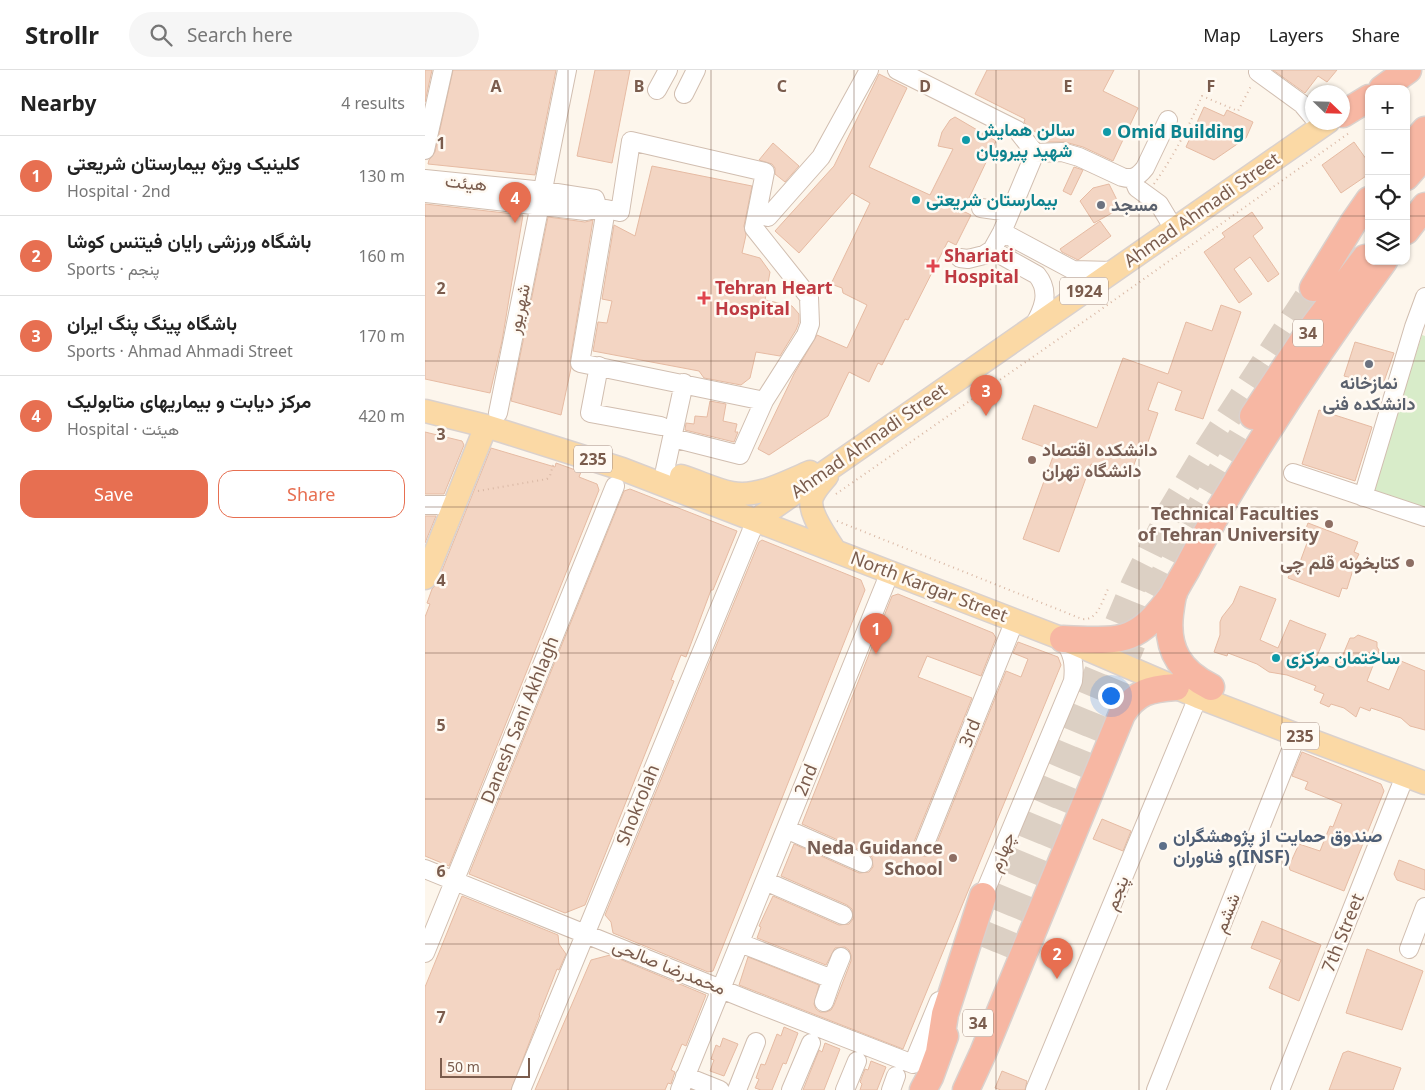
<!DOCTYPE html>
<meta charset="utf-8">
<style>
:root{--surface:#fff;--page:#f6f6f6;--text:#222;--muted:#767676;--line:#e0e0e0;--accent:#e76f51}
body{margin:0;font-family:"Noto Sans",Vazirmatn,sans-serif;background:var(--page);color:var(--text)}
.controls{position:absolute;right:15px;top:15px;display:grid;overflow:hidden;border-radius:10px;box-shadow:0 1px 4px #0004}
.controls button{width:45px;height:45px;display:grid;place-items:center;padding:0;border:0;border-bottom:1px solid var(--line);background:var(--surface);color:var(--text);font:25px sans-serif}
.compass{position:absolute;left:880px;top:15px;width:45px;height:45px;border-radius:50%;background:var(--surface);box-shadow:0 1px 4px #0004;rotate:113deg}
.scale{position:absolute;left:15px;bottom:12px;width:90px;box-sizing:border-box;padding-left:5px;border:2px solid #7a5c4d;border-top:0;font-size:14px;line-height:18px;white-space:nowrap;color:#7a5c4d;-webkit-text-stroke:4px #fffaf3;paint-order:stroke}
.you{position:absolute;left:685px;top:625px;width:18px;height:18px;margin:-12px;border:4px solid #fff;border-radius:50%;background:#1a73e8;box-shadow:0 0 0 8px #1a73e833}
.badge{display:grid;place-items:center;width:32px;height:32px;border-radius:50%;background:var(--accent);color:#fff;font-size:16px;font-weight:700}
.pin{position:absolute;translate:-50% -41px;filter:drop-shadow(0 1px 2px #0008)}
.pin::after{content:'';position:absolute;top:26px;width:18px;height:15px;background:inherit;clip-path:polygon(0 0,100% 0,50% 100%)}
.list{margin:0;padding:0;list-style:none}
h2{display:flex;justify-content:space-between;align-items:center;height:65px;margin:0;padding:0 20px;font-size:21px}
h2 small{font-size:16px;font-weight:400;color:var(--muted)}
.list li{display:grid;grid-template-columns:32px 1fr auto;gap:15px;align-items:center;box-sizing:border-box;height:80px;padding:0 20px;border-top:1px solid var(--line)}
.list b{display:block;font-size:19px;white-space:nowrap}
.list p{margin:0;font-size:16px;white-space:nowrap;color:var(--muted)}
.list em{font-size:16px;font-style:normal;color:var(--muted)}
.actions{display:flex;gap:10px;padding:15px 20px}
.actions a{flex:1;padding:11px 0;border:1px solid var(--accent);border-radius:15px;text-align:center;font-size:18px;color:var(--accent)}
.actions .main{background:var(--accent);color:#fff}
.icon{flex:none;width:28px;height:28px;fill:none;stroke:currentColor;stroke-width:2;stroke-linecap:round;stroke-linejoin:round}
.map{position:relative;flex:none;width:1000px;height:1020px;overflow:hidden}
header{display:flex;align-items:center;gap:30px;box-sizing:border-box;height:70px;padding:0 25px;background:var(--surface);border-bottom:1px solid var(--line)}
header strong{font-size:24px}
nav{display:flex;gap:28px;margin-inline-start:auto;font-size:18px}
.search{width:350px;height:45px;background:var(--page);display:flex;align-items:center;gap:12px;box-sizing:border-box;padding:0 18px;border-radius:28px;color:var(--muted);font-size:19px}
main{display:flex}
aside{flex:1;background:var(--surface)}
.map>svg:first-child{display:block}
.green{fill:#d8ecc9}
.building{fill:#f3d5c3;stroke:#e6bba3}
.lines{fill:none;stroke-linecap:round;stroke-linejoin:round}
.highway-tunnel{stroke:#dcd0c4;stroke-width:26;stroke-dasharray:26 13;stroke-linecap:butt}
.minor-casing{stroke:#d1beb0;stroke-width:20}
.major-casing{stroke:#dad1cd;stroke-width:25}
.highway-casing{stroke:#dad1cd;stroke-width:29}
.path{stroke:#d9b8a5;stroke-width:2;stroke-dasharray:1 4;stroke-linecap:butt}
.minor{stroke:#fff;stroke-width:18}
.major{stroke:#fbd9a5;stroke-width:22}
.highway{stroke:#f7b7a3;stroke-width:26}
.grid{fill:none;stroke:#7a5c4d;stroke-width:1;stroke-opacity:0.55}
.culture-dot{fill:#0f9aa8;stroke:#fffaf3;stroke-width:2}
.worship-dot{fill:#6b7280;stroke:#fffaf3;stroke-width:2}
.health-dot{fill:#e0444e;stroke:#fffaf3;stroke-width:2}
.education-dot{fill:#8d6e63;stroke:#fffaf3;stroke-width:2}
.service-dot{fill:#5c6f8a;stroke:#fffaf3;stroke-width:2}
.labels{text-anchor:middle;stroke-width:5;stroke-linejoin:round;paint-order:stroke}
.shield{fill:#fffaf3;stroke:#a28b7f;stroke-width:1}
.shield-label{font-size:16px;font-weight:bold;fill:#7a5c4d}
.culture-label{font-size:18px;font-weight:bold;fill:#0d838f;stroke:#fffaf3;text-anchor:start}
.street-label{font-size:18px;fill:#7a5c4d;stroke:#fffaf3}
.worship-label{font-size:18px;font-weight:bold;fill:#5b616d;stroke:#fffaf3;text-anchor:start}
.health-label{font-size:18px;font-weight:bold;fill:#be3a42;stroke:#fffaf3;text-anchor:start}
.education-label{font-size:18px;font-weight:bold;fill:#785e54;stroke:#fffaf3;text-anchor:end}
.service-label{font-size:18px;font-weight:bold;fill:#4e5e75;stroke:#fffaf3;text-anchor:start}
.grid-label{font-size:16px;text-anchor:middle;font-weight:bold;fill:#7a5c4d;stroke:#fffaf3;stroke-width:5;stroke-linejoin:round;paint-order:stroke}
</style>
<header>
<strong>Strollr</strong>
<div class="search"><svg class="icon" aria-label="search" viewBox="0 0 24 24"><circle cx="10" cy="10" r="6"/><path d="M15 15l6 6"/></svg>Search here</div>
<nav><a>Map</a><a>Layers</a><a>Share</a></nav>
</header>
<main>
<aside>
<h2>Nearby<small>4 results</small></h2>
<ul class="list">
<li><span class="badge">1</span><div><b>کلینیک ویژه بیمارستان شریعتی</b><p>Hospital · 2nd</p></div><em>130 m</em></li>
<li><span class="badge">2</span><div><b>باشگاه ورزشی رایان فیتنس کوشا</b><p>Sports · پنجم</p></div><em>160 m</em></li>
<li><span class="badge">3</span><div><b>باشگاه پینگ پنگ ایران</b><p>Sports · Ahmad Ahmadi Street</p></div><em>170 m</em></li>
<li><span class="badge">4</span><div><b>مرکز دیابت و بیماریهای متابولیک</b><p>Hospital · هیئت</p></div><em>420 m</em></li>
</ul>
<div class="actions"><a class="main">Save</a><a>Share</a></div>
</aside>
<div class="map">
<svg width="1000" height="1020" viewBox="0 0 1000 1020">
<rect width="100%" height="100%" fill="#fdf6ec"/>
<path class="green" d="M997 265 1000 266V442L945 425Z"/>
<path class="building" d="M0 0H7L0 32Z
M28 0H131L110 105 3 94 4 90 10 82Z
M170 0H205L187 93 152 86Z
M562 0H689L678 21 713 38 688 91 658 77 640 72H617L611 62 605 59 599 52 600 49 550 24Z
M848 0H912L902 12 893 6 880 23Z
M454 4 482 18 444 97 505 125 528 79 513 76 517 62 525 50 530 47 571 71 538 141 546 145 531 175 523 171 483 250 480 249 457 295 453 293 444 312 424 302 403 346 344 385 333 379 369 304 392 265 422 278 442 235 418 223 417 218 406 214 445 133 427 123 374 183 350 161 409 96Z
M779 37 799 46 802 40 828 52 821 68 789 90 761 77Z
M929 72 944 93V104L916 123 897 95Z
M348 73 374 96 360 112 350 104V98L347 94 334 90Z
M227 96 327 116 319 156 321 165 317 183 335 188 345 202 340 230 367 236 374 244V252L371 260 355 286 331 282 325 308 316 315 279 308 274 301 168 281 173 252 182 253 187 231 177 229 189 155 210 166Z
M649 97 658 100 646 125 638 121Z
M684 114 696 138 669 153 655 131 668 118Z
M0 134 98 145 77 271 65 323 0 309Z
M827 142 838 158 828 166 854 204 843 212 825 187 809 199 827 224 814 233 779 182 800 167 797 163Z
M123 147 160 152 168 150 145 291 146 298 136 345 86 331Z
M675 151 686 166 653 190 637 182 635 179Z
M796 235 816 242 778 349 750 340 757 321 733 312 723 340 733 343 722 375 717 373 704 408 666 394 634 482 598 469 630 381 597 369 609 335 672 358 698 288 743 304 761 252 787 261Z
M930 272 969 283 957 317 919 306Z
M285 331 301 334 298 351 312 354 310 362H313L309 372 260 360 261 353 269 354 270 346 282 347Z
M894 340 947 357 930 411 877 394Z
M0 362 37 371 39 375 19 424H0Z
M66 378 130 397 131 393 156 402 154 407 172 414 174 420 24 796 0 786V547L5 534 2 533 7 519 12 513Z
M205 419 312 461 288 520H286L261 587 256 585 246 610 249 611 160 835 140 843 44 804 199 421Z
M0 446H11L0 473Z
M883 453 933 472 929 482 934 484 931 490 922 519 917 518 914 527 863 508 870 490 875 492 882 473 876 471Z
M337 470 436 510 440 520 296 881 288 901 283 902 188 863 186 852 180 845 334 472Z
M815 516 851 529 835 570 853 578 865 550 882 557 901 564 890 591 912 599 925 568H929L933 565 952 572V577L954 580 942 611 964 620 976 591 1000 601V660L985 656 976 648 946 638 945 641 935 637 931 647 919 638 906 634 904 637 895 633 899 624 889 620 891 616 862 605 844 602 832 594 803 583 802 586 789 582 795 565V552L797 547 808 533Z
M473 524 568 563 571 568 556 606 502 586 494 605 493 607 547 628 489 772V778L495 786H501L506 784 509 780 581 601 596 607 603 589 588 583 593 572 633 587 636 595 478 979 314 915 323 887 394 915 389 934 391 939 395 942H401L406 940 409 935 426 891V885L424 880 420 877 410 878 401 895 332 868 336 857 334 856 348 826 414 855 424 854 428 849 427 839 422 835 356 806 369 774 434 803 444 802 448 797 447 787 442 783 377 754 467 526Z
M877 682 956 714 959 721 919 821 865 800 864 796 874 774 895 781 905 756 908 757 917 734 880 719 883 712 867 706Z
M677 749 706 761 698 781 668 769Z
M974 790 1000 800V820L972 810 969 804Z
M37 826 133 865 134 874 141 884 134 900 132 899 114 945H115L86 1020H0V917Z
M837 851 896 875 874 931 844 918 856 890 826 878Z
M942 879 998 901 977 960 921 943Z
M185 885 281 925 261 976 257 974 246 1000 250 1002 246 1014 243 1013 240 1020H110L166 890Z
M359 957 373 963 361 994 358 993 347 1020H336L330 1018 334 1009 331 1008 336 994 340 995 352 964 356 966Z
M298 968 313 974 299 1006 285 1001 289 990 286 989 291 975 295 977Z
M400 973 415 979 399 1020H378L394 980 397 982Z
M923 981 976 998 968 1020H904L918 983Z
M446 991 461 997 452 1020H435L437 1014 435 1012 440 999 443 1000Z
M577 1001 602 1011 600 1020H576L570 1018Z"/>
<g class="lines">
<path class="highway-tunnel" d="M557 877 709 514 746 440 782 380 888 218
M579 886 726 529 761 460 828 346"/>
<defs>
<path id="minor" d="M472 0 592 60 610 83 577 162 567 180 559 185 543 189 535 188
M833 2 877 34 888 47
M232 20 243 0
M259 24 271 0
M0 80 18 0
M610 83 637 82 654 87 697 107C707 110 713 107 720 98L743 50
M708 108 712 118 734 134 749 159
M0 109 119 121 170 129 171 132 170 139 161 141 0 123
M556 138 584 142
M343 147 396 87 444 0
M577 162 648 200 689 201
M567 180 612 205C626 222 618 240 608 257
M174 296 165 343 236 356
M73 343 142 0
M248 368 315 385 339 331 381 265 385 254 384 227 329 158 340 102 206 71 195 142 181 139 155 293 339 331
M240 400 259 313
M868 403 1000 447
M938 427 989 257 1000 227
M0 435H29
M361 759 438 793
M499 776 590 550
M0 799 328 932 488 994 514 931
M340 811 418 845
M554 836 648 611C650 594 648 583 638 569
M315 873 407 909 416 887
M984 879 1000 837
M0 883 190 416
M399 932 407 909
M260 1006 295 1020
M96 1020 331 450
M255 1020 465 502
M312 1020 331 972
M366 1020 386 973
M420 1020 432 991
M466 1020 471 1006
M610 1020 773 627
M731 1020 872 665
M855 1020 980 706"/>
<path id="major" d="M0 341 61 356 197 399 638 569 773 627 872 665 1000 713
M256 406C273 411 290 420 307 423 333 428 361 412 385 402
M402 406C397 412 391 418 388 425 380 440 402 467 410 481
M331 450 903 52
M0 508 61 356"/>
<path id="highway" d="M957 19 983 0
M918 44 944 28
M981 82 1000 60
M981 107 1000 85
M981 161 1000 136
M888 218 928 153 944 130
M828 346 881 266 940 188
M638 569C698 571 711 575 749 523
M786 617C755 602 741 580 745 544 746 537 747 528 749 522 753 514 758 506 762 499 772 479 783 461 793 442 844 356 899 272 959 191
M514 982 520 944 558 826
M498 1020 505 1007 520 966
M541 1020 558 983 697 644C712 621 725 619 751 617"/>
</defs>
<use href="#minor" class="minor-casing"/>
<use href="#major" class="major-casing"/>
<use href="#highway" class="highway-casing"/>
<path class="path" d="M729 114C749 86 764 56 777 26L813 41 826 16
M53 421 122 409 125 406 128 395
M411 424 671 243 924 63
M412 451 657 549C673 551 677 531 683 519"/>
<use href="#minor" class="minor"/>
<use href="#major" class="major"/>
<use href="#highway" class="highway"/>
</g>
<path class="grid" d="M143 0V1020M286 0V1020M429 0V1020M571 0V1020M714 0V1020M857 0V1020M0 146H944M981 146H1000M0 291H1000M0 437H1000M0 583H1000M0 729H1000M0 874H1000"/>
<g class="culture-dot">
<circle cx="682" cy="62" r="5"/>
<circle cx="541" cy="70" r="5"/>
<circle cx="491" cy="130" r="5"/>
<circle cx="851" cy="588" r="5"/>
</g>
<g class="worship-dot">
<circle cx="676" cy="135" r="5"/>
<circle cx="944" cy="294" r="5"/>
</g>
<g class="health-dot">
<path d="M505.5 188.5h5v5h5v5h-5v5h-5v-5h-5v-5h5z"/>
<path d="M276.5 220.5h5v5h5v5h-5v5h-5v-5h-5v-5h5z"/>
</g>
<g class="education-dot">
<circle cx="607" cy="390" r="5"/>
<circle cx="904" cy="454" r="5"/>
<circle cx="985" cy="493" r="5"/>
<circle cx="528" cy="788" r="5"/>
</g>
<circle class="service-dot" cx="738" cy="776" r="5"/>
<g class="labels">
<g class="shield">
<rect x="635" y="207.5" width="48" height="27" rx="4"/>
<rect x="868" y="249.5" width="30" height="27" rx="4"/>
<rect x="149" y="375.5" width="38" height="27" rx="4"/>
<rect x="856" y="652.5" width="38" height="27" rx="4"/>
<rect x="538" y="939.5" width="30" height="27" rx="4"/>
</g>
<g class="shield-label">
<text x="659" y="227">1924</text>
<text x="883" y="269">34</text>
<text x="168" y="395">235</text>
<text x="875" y="672">235</text>
<text x="553" y="959">34</text>
</g>
<g class="culture-label">
<text x="551" y="66">سالن همایش<tspan x="551" dy="21">شهید پیرویان</tspan></text>
<text x="692" y="68">Omid Building</text>
<text x="501" y="136">بیمارستان شریعتی</text>
<text x="861" y="594">ساختمان مرکزی</text>
</g>
<g class="street-label">
<text transform="translate(41 113) rotate(6)" y="6">هیئت</text>
<text transform="translate(777 140) rotate(-35)" y="6">Ahmad Ahmadi Street</text>
<text transform="translate(94 239) rotate(-78)" y="6">شهریور</text>
<text transform="translate(444 371) rotate(-35)" y="6">Ahmad Ahmadi Street</text>
<text transform="translate(504 517) rotate(21)" y="6">North Kargar Street</text>
<text transform="translate(95 650) rotate(-68)" y="6">Danesh Sani Akhlagh</text>
<text transform="translate(545 663) rotate(-68)" y="6">3rd</text>
<text transform="translate(381 710) rotate(-68)" y="6">2nd</text>
<text transform="translate(213 735) rotate(-68)" y="6">Shokrolah</text>
<text transform="translate(577 782) rotate(-67)" y="6">چهارم</text>
<text transform="translate(692 823) rotate(-68)" y="6">پنجم</text>
<text transform="translate(802 843) rotate(-68)" y="6">ششم</text>
<text transform="translate(918 863) rotate(-68)" y="6">7th Street</text>
<text transform="translate(244 897) rotate(22)" y="6">محمدرضا صالحی</text>
</g>
<g class="worship-label">
<text x="686" y="141">مسجد</text>
<text x="944" y="319" text-anchor="middle">نمازخانه<tspan x="944" dy="21">دانشکده فنی</tspan></text>
</g>
<g class="health-label">
<text x="519" y="192">Shariati<tspan x="519" dy="21">Hospital</tspan></text>
<text x="290" y="224">Tehran Heart<tspan x="290" dy="21">Hospital</tspan></text>
</g>
<g class="education-label">
<text x="617" y="386" text-anchor="start">دانشکده اقتصاد<tspan x="617" dy="21">دانشگاه تهران</tspan></text>
<text x="894" y="450">Technical Faculties<tspan x="894" dy="21">of Tehran University</tspan></text>
<text x="975" y="499">کتابخونه قلم چی</text>
<text x="518" y="784">Neda Guidance<tspan x="518" dy="21">School</tspan></text>
</g>
<g class="service-label">
<text x="748" y="772">صندوق حمایت از پژوهشگران<tspan x="748" dy="21">و فناوران(INSF)</tspan></text>
</g>
</g>
<g class="grid-label">
<text x="71" y="22">A</text>
<text x="214" y="22">B</text>
<text x="357" y="22">C</text>
<text x="500" y="22">D</text>
<text x="643" y="22">E</text>
<text x="786" y="22">F</text>
<text x="16" y="79">1</text>
<text x="16" y="224">2</text>
<text x="16" y="370">3</text>
<text x="16" y="516">4</text>
<text x="16" y="661">5</text>
<text x="16" y="807">6</text>
<text x="16" y="953">7</text>
</g>
</svg>
<div class="controls">
<button>+</button>
<button>−</button>
<button><svg class="icon" aria-label="locate" viewBox="0 0 24 24"><circle cx="12" cy="12" r="6"/><path d="M12 2v4M12 18v4M2 12h4M18 12h4"/></svg></button>
<button><svg class="icon" aria-label="layers" viewBox="0 0 24 24"><path d="M12 4l9 5-9 5-9-5zM3 14l9 5 9-5"/></svg></button>
</div>
<svg class="compass" viewBox="-18 -18 36 36"><path d="M0-13l5 13h-10z" fill="#e53935"/><path d="M0 13l5-13h-10z" fill="#767676"/></svg>
<div class="scale">50 m</div>
<div class="you"></div>
<div class="pin badge" style="left:451px;top:584px">1</div>
<div class="pin badge" style="left:632px;top:909px">2</div>
<div class="pin badge" style="left:561px;top:346px">3</div>
<div class="pin badge" style="left:90px;top:153px">4</div>
</div>
</main>
